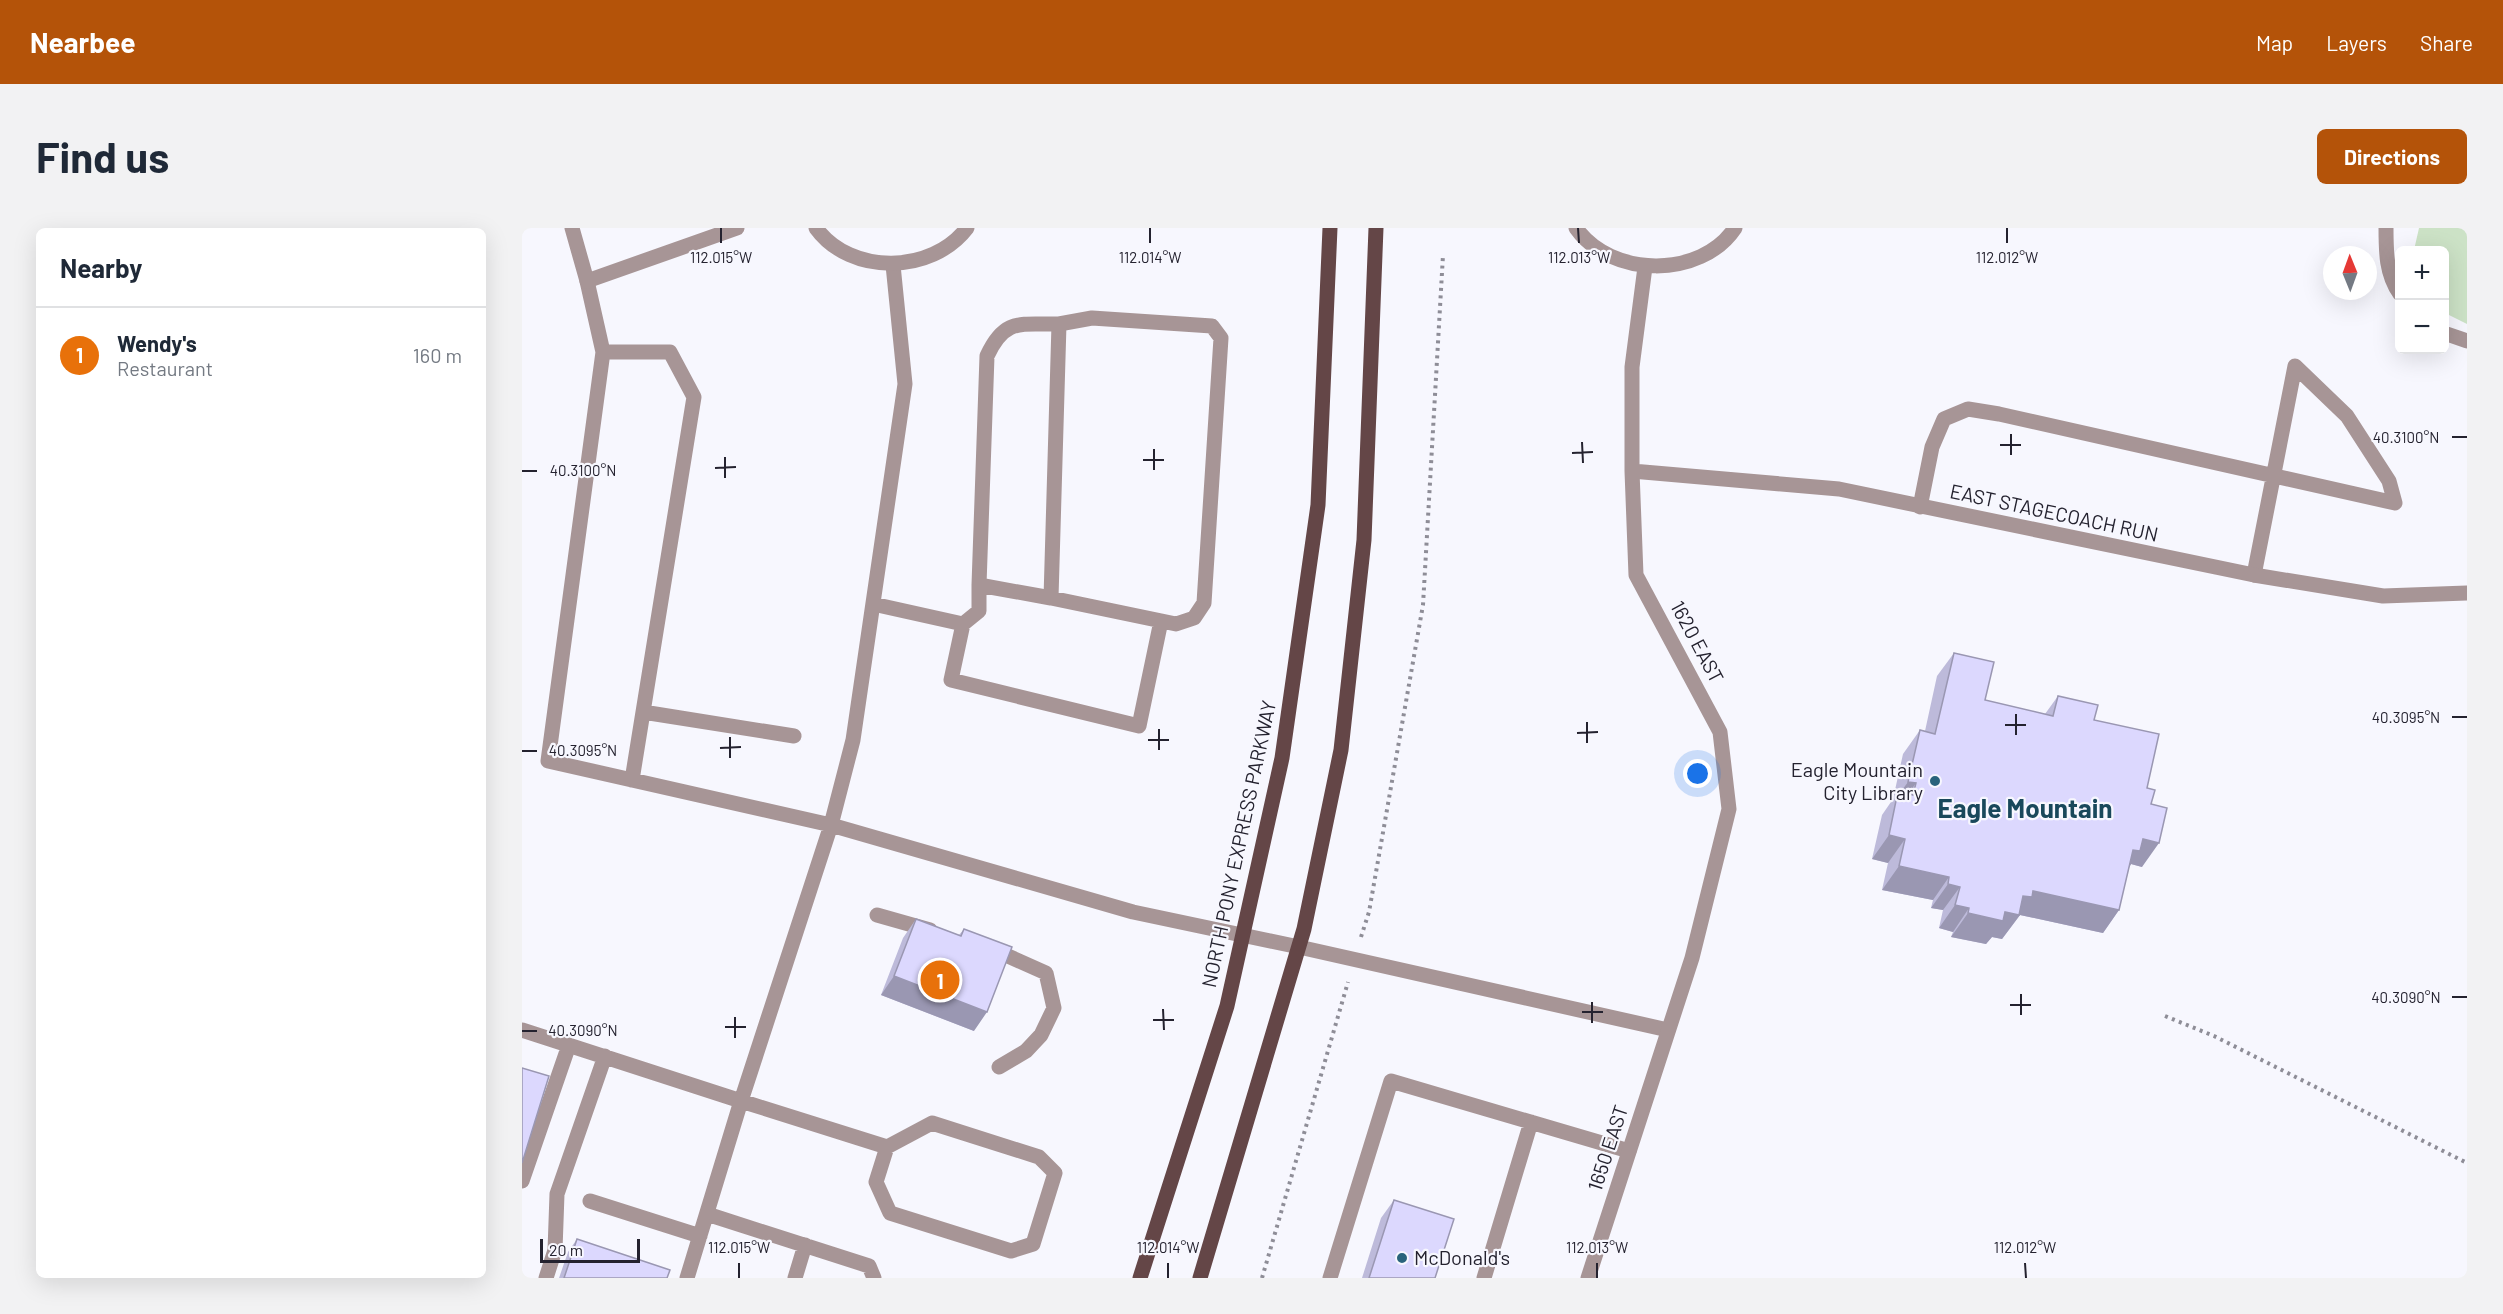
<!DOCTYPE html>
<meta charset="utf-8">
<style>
:root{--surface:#fff;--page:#f2f2f3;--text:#1f2937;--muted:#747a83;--line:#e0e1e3;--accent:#b45309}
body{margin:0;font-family:Barlow,sans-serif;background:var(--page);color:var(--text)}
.controls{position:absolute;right:18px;top:18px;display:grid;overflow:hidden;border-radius:9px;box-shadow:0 6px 24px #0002}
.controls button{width:54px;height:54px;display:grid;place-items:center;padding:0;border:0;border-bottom:2px solid var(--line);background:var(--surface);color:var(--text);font:30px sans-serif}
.compass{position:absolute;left:1801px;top:18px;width:54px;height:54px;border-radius:50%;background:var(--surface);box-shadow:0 6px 24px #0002;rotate:359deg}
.scale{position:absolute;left:18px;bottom:15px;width:100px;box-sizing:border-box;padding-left:6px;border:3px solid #24222f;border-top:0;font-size:16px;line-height:21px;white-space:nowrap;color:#24222f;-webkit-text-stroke:4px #f7f7fe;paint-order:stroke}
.you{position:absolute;left:1176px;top:546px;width:21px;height:21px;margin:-15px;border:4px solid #fff;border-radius:50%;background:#1a73e8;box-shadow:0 0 0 9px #1a73e833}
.badge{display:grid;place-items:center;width:39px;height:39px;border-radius:50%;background:var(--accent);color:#fff;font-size:20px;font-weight:700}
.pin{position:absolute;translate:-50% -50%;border:3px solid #fff;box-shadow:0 2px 6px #0006}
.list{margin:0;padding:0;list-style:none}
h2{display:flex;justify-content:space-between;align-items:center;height:78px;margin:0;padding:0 24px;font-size:26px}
h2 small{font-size:20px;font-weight:400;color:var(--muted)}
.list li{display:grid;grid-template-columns:39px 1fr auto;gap:18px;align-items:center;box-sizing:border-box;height:96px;padding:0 24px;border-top:2px solid var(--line)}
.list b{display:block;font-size:22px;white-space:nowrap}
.list p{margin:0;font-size:20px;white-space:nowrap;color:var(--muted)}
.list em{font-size:20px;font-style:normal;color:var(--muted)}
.map{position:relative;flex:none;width:1945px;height:1050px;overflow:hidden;border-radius:9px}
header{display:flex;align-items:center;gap:36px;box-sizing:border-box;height:84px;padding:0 30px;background:var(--accent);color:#fff}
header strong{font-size:28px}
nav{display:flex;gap:33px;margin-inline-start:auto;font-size:21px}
.intro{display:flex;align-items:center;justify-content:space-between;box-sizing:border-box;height:144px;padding:0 36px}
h1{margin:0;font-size:42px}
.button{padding:15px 27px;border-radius:9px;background:var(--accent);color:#fff;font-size:21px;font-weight:700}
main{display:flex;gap:36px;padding:0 36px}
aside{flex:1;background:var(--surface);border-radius:9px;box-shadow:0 6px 24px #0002}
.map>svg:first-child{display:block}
.green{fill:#cce2c6}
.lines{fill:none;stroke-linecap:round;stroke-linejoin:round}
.path{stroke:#8e8d97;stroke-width:4;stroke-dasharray:3 4.5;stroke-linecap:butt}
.service{stroke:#a79596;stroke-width:15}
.minor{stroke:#a79596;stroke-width:15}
.primary{stroke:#644647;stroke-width:15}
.wall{fill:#bdbada}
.shaded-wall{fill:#9a97b2}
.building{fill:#dcd8fe;stroke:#9a97b2;stroke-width:1.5}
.ticks{fill:none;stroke:#24222f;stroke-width:2}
.poi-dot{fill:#29637c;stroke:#f7f7fe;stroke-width:2}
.labels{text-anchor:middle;stroke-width:4.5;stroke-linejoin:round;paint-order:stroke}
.street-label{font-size:20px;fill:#24222f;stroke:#f7f7fe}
.poi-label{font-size:20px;fill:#24222f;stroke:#f7f7fe;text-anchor:end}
.district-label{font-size:26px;font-weight:bold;fill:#19485b;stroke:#f7f7fe}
.ticks-label{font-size:15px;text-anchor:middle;fill:#24222f;stroke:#f7f7fe;stroke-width:4.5;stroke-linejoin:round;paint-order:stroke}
</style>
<header>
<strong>Nearbee</strong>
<nav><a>Map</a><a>Layers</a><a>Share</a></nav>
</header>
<div class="intro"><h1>Find us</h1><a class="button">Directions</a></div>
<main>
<aside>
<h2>Nearby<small></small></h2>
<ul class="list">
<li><span class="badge" style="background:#e8710a">1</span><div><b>Wendy's</b><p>Restaurant</p></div><em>160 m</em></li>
</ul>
</aside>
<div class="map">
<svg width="1945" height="1050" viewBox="0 0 1945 1050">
<rect width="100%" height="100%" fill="#f7f7fe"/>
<path class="green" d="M1897 0H1945V96L1923 85 1922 22H1892Z"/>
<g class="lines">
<path class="path" d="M839 709 847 684 901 377 921 27
M1643 788 1692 808 1945 935
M740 1050 826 754"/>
<path class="service" d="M65 53 81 124 26 533 309 597 331 512 383 156 371 37
M81 124H148L172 169 110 552
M1398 279 1410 219 1422 191 1446 181 1477 186 1873 275 1867 253 1825 188 1773 138 1732 347
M529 370 654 396 672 390 682 375 699 110 690 98 570 90 537 96
M351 376 441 396 457 383V357L465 128C483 89 499 97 537 96L529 370 457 357
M441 396 429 452 617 498 639 393
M121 484 272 508
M355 687 408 702
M468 720 524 745 532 780 519 807 504 823 477 839
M0 802 219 873 165 1050
M365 919 354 954 368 985 489 1023 511 1016 533 945 517 929 410 895 365 919 219 873 309 597 611 684 777 719 1146 802
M0 953 47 817
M68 973 178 1008
M185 986 347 1038 352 1050
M24 1050 33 1022 35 966 83 828
M273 1050 283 1017
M808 1050 869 853 1107 923
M962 1050 1009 894"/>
<path class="minor" d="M50 0 65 53 215 0
M294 0C329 48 410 46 445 0
M1054 0C1089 50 1179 51 1213 0
M1864 0C1864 24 1864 46 1878 66
M1922 105 1945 113
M1110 243 1317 261 1732 347 1861 368 1945 365
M1066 1050 1170 730 1207 581 1198 504 1114 347 1110 243V139L1123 39"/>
<path class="primary" d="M618 1050 705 778 760 530 796 277 808 0
M678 1050 782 701 819 522 842 312 854 0"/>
</g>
<path class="wall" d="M1432 425 1463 472 1523 486 1536 468 1572 492 1625 560 1629 576 1620 639 1609 636 1607 640 1597 682 1581 705 1498 687 1480 711 1470 709 1464 716 1429 709 1431 704 1417 700 1421 682 1409 680 1411 672 1360 662 1366 635 1350 631 1360 587 1371 571 1381 526 1398 502 1403 503 1415 448Z
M394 691 437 707 442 701 452 803 359 767 381 710Z
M872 972 913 1050H840L859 990Z
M55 1011 145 1050H37L46 1024Z"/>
<path class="shaded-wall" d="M1386 554 1394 555 1377 579 1375 569Z
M1367 607 1383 611 1366 635 1350 631Z
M1621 611 1637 615 1620 639 1609 636 1602 647 1611 622Z
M1377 638 1427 649 1411 672 1360 662Z
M1426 656 1438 659 1421 682 1409 680Z
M1511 663 1597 682 1581 705 1498 687 1480 711 1470 709 1464 716 1429 709 1446 685 1483 684 1501 668Z
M1433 677 1447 680 1431 704 1417 700Z
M372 748 465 784 452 803 359 767Z"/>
<path class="building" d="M1432 425 1472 434 1463 472 1531 488 1536 468 1576 477 1572 492 1637 506 1625 560 1633 562 1629 576 1645 580 1637 615 1621 611 1618 623 1611 622 1597 682 1511 663 1510 669 1501 668 1497 687 1483 684 1481 693 1446 685 1447 680 1433 677 1438 659 1426 656 1427 649 1377 638 1383 611 1367 607 1376 563 1391 567 1394 555 1386 554 1398 502 1413 506Z
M394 691 439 708 442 701 490 719 465 784 372 748Z
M0 840 27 848 0 935Z
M872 972 932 991 913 1050H847Z
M55 1011 148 1042 145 1050H42Z"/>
<path class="ticks" d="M199 0V15M628 0V15M1056 0 1057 15M1485 0V15M1489 206V227M1930 209H1945M1060 214 1061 235M1478 217H1499M632 221V242M1050 225 1071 224M203 229V250M621 232H642M193 240 214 239M0 243H15M1494 486V507M1930 489H1945M1065 494V515M1483 497H1504M637 501V522M1055 505 1076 504M208 509V530M626 512H647M198 520 219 519M0 523H15M1499 766V787M1930 769H1945M1070 774V795M1488 777H1509M641 781 642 802M1060 784H1081M213 789V810M631 792H652M203 799H224M0 803H15M217 1035V1050M646 1035V1050M1075 1035V1050M1503 1035 1504 1050"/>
<g class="poi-dot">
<circle cx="1413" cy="553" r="6"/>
<circle cx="880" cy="1030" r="6"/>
</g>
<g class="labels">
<g class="street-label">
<text transform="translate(1532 285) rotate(12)" y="7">EAST STAGECOACH RUN</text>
<text transform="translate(1175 414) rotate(62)" y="7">1620 EAST</text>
<text transform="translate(717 616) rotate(-78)" y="7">NORTH PONY EXPRESS PARKWAY</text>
<text transform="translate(1086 920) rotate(-72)" y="7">1650 EAST</text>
</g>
<g class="poi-label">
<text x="1401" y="549">Eagle Mountain<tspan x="1401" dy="23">City Library</tspan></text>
<text x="892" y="1037" text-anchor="start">McDonald's</text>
</g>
<g class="district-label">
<text x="1503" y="590">Eagle Mountain</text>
</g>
</g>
<g class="ticks-label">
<text x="199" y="35">112.015°W</text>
<text x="628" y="35">112.014°W</text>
<text x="1057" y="35">112.013°W</text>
<text x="1485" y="35">112.012°W</text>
<text x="1884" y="215">40.3100°N</text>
<text x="61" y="248">40.3100°N</text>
<text x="1884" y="495">40.3095°N</text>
<text x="61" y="528">40.3095°N</text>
<text x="1884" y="775">40.3090°N</text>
<text x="61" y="808">40.3090°N</text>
<text x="217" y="1025">112.015°W</text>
<text x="646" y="1025">112.014°W</text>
<text x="1075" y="1025">112.013°W</text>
<text x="1503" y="1025">112.012°W</text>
</g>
</svg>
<div class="controls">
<button>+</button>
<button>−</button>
</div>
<svg class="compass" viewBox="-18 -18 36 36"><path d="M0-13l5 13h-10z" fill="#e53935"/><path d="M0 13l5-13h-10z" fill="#747a83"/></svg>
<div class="scale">20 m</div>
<div class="you"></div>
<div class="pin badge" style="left:418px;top:752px;background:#e8710a">1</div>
</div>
</main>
